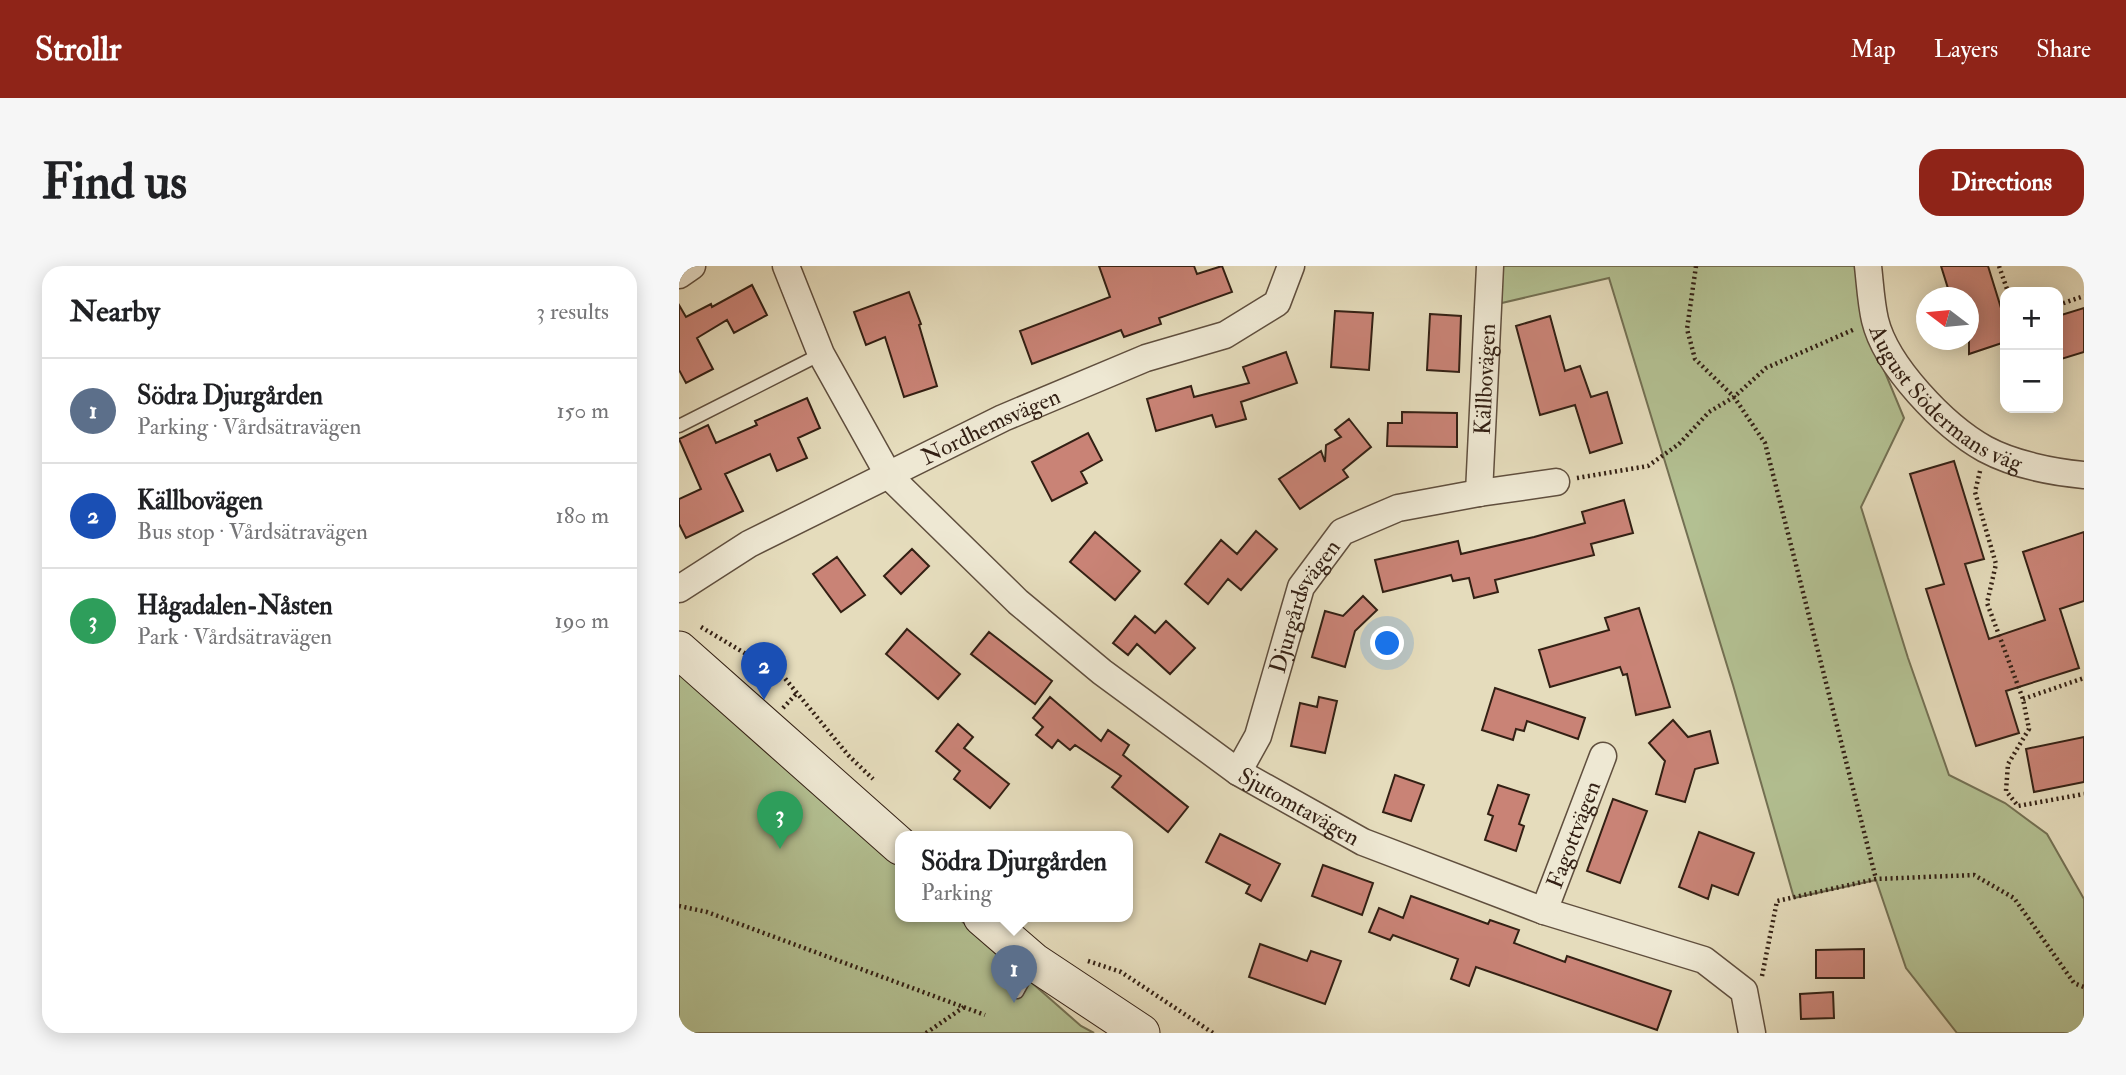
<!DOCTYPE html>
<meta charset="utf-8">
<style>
:root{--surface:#fff;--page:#f6f6f6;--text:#202124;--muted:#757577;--line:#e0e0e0;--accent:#8f2418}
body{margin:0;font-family:"IM FELL Double Pica",serif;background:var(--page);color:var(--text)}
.controls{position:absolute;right:21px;top:21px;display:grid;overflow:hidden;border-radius:14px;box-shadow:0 4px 18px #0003}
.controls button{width:63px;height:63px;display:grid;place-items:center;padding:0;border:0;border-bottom:2px solid var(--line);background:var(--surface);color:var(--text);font:35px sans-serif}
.compass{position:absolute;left:1237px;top:21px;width:63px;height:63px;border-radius:50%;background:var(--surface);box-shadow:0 4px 18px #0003;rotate:286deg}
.you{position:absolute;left:709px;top:378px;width:24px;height:24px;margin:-18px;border:5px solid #fff;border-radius:50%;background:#1a73e8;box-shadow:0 0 0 10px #1a73e833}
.badge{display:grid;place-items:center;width:46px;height:46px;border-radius:50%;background:var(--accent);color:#fff;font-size:23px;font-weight:700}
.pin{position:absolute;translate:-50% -58px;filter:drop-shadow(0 2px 4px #0008)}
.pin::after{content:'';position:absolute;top:37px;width:24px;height:21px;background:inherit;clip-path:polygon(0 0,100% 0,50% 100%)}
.popup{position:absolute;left:216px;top:565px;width:238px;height:91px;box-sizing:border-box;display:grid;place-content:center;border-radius:14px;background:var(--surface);filter:drop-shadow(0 2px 5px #0005);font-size:23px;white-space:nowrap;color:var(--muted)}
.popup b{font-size:26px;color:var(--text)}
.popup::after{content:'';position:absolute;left:50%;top:100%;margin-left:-14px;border:14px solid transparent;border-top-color:var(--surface)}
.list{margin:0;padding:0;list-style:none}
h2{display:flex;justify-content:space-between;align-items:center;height:91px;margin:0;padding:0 28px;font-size:30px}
h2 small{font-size:23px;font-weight:400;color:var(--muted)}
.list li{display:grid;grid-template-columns:46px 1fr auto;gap:21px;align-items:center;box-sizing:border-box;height:105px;padding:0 28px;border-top:2px solid var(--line)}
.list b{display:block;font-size:26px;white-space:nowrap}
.list p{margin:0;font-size:23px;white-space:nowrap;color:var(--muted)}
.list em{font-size:23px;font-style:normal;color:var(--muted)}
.map{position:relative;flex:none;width:1405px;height:767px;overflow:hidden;border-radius:21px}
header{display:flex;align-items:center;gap:42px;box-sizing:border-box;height:98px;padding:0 35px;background:var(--accent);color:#fff}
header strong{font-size:33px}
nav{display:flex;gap:38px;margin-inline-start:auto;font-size:24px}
.intro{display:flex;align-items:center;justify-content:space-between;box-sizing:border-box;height:168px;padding:0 42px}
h1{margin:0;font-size:49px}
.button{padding:18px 32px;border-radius:21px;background:var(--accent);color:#fff;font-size:24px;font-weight:700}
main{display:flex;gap:42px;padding:0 42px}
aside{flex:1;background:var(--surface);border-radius:21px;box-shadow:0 4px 18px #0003}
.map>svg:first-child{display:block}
.green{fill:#b3c092;stroke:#737053;stroke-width:2}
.building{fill:#c98376;stroke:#332014;stroke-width:2}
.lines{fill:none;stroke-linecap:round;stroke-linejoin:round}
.lane-casing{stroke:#604f3e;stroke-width:15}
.street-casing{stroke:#604f3e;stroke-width:29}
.secondary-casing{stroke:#332014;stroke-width:39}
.path{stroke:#332014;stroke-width:4.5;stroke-dasharray:2 3.5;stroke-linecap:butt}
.lane{stroke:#eee8d3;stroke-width:12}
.street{stroke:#eee8d3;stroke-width:26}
.secondary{stroke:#eee8d3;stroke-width:37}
.labels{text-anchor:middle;stroke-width:5;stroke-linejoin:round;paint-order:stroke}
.street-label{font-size:23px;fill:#332014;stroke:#eee8d3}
</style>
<header>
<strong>Strollr</strong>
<nav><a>Map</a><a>Layers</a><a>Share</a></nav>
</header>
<div class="intro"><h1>Find us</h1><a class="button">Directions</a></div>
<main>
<aside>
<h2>Nearby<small>3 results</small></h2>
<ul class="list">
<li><span class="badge" style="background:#5c6f8a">1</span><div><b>Södra Djurgården</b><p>Parking · Vårdsätravägen</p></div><em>150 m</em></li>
<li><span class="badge" style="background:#1a4fb4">2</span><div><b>Källbovägen</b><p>Bus stop · Vårdsätravägen</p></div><em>180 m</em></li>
<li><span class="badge" style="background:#2e9e5b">3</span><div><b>Hågadalen-Nåsten</b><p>Park · Vårdsätravägen</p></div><em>190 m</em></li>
</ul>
</aside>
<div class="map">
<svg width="1405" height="767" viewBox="0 0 1405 767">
<rect width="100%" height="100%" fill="#e5dcbc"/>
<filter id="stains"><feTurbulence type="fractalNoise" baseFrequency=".00286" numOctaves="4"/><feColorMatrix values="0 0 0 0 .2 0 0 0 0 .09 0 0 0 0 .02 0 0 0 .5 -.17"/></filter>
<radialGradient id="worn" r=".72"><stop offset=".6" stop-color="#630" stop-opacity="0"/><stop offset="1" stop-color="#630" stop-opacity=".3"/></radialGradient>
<path class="green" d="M811 0H1177L1183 51 1225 152 1182 241 1229 392 1270 509 1326 537 1368 568 1405 633V767H1278L1227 702 1197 614 1115 632 1054 419 930 12 810 40Z
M0 406 221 601V651H278L402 760 415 767H0Z"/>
<path class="building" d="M420 0H515L518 8 543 0 553 26 480 52 482 58 445 71 442 64 353 98 341 65 431 31Z
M1262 0H1309L1326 55V76L1290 88V32H1272Z
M73 19 88 49 55 67 48 54 18 72 34 103 7 117 0 104V39L7 51 32 38 33 41Z
M230 26 242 58 240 59 258 120 225 131 206 71 187 79 175 46Z
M1405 42V86L1379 94V50Z
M656 45 694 47 690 104 652 101Z
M751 48 782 50 780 106 748 104Z
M871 50 886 105 901 100 912 131 928 126 943 177 911 187 896 139 861 149 837 60Z
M607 86 618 117 562 136 567 153 537 161 533 149 477 165 468 133 512 120 515 131 570 117 564 101Z
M128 132 141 162 119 172 128 192 98 205 91 188 46 208 64 245 7 272 0 258V233L22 223 0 173 29 159 37 177 78 159 76 155Z
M723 146 778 147V181L708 180 709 157H723Z
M670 153 692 181 664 204 669 211 621 243 600 213 642 185 646 196 647 179 662 171 656 164Z
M409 167 423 194 402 206 408 217 373 235 353 196Z
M1275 195 1305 293 1286 298 1310 373 1366 354 1344 286 1405 266V335L1381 343 1400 402 1327 425 1340 467 1297 480 1247 323 1265 318 1231 208Z
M945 234 954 267 912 278 915 289 816 314 819 326 795 332 790 312 774 315 772 309 704 326 696 294 779 275 782 288 855 271 906 257 903 246Z
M577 265 598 283 562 324 549 313 529 338 506 318 542 274 558 288Z
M416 266 461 305 436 334 391 296Z
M233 283 250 300 222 328 205 310Z
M158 291 186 329 162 346 134 308Z
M684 330 698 344 676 365 666 401 633 391 646 345 664 350Z
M960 342 991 441 957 449 948 408 944 409 941 401 871 421 860 384 930 364 926 352Z
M456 350 476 367 487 355 516 382 491 408 458 378 449 389 434 377Z
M228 363 281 408 259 433 207 388Z
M310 366 373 415 356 438 292 388Z
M816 422 906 452 899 473 848 455 845 465 837 463 834 474 803 464Z
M371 431 422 475 429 464 450 479 444 489 509 541 489 566 433 521 442 510 396 479 391 484 379 474 373 482 357 469 364 461 354 452Z
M640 431 658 435 646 487 612 480 621 437 638 441Z
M994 454 1009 471 1031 465 1039 497 1016 503 1006 536 977 528 986 495 970 477Z
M279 458 294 471 285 482 330 518 311 542 275 513 281 505 257 485Z
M1405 471V516L1355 526 1347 483Z
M716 509 745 519 732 555 704 546Z
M819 519 850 529 840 558 845 560 837 585 806 574 814 550 809 548Z
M934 533 968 545 941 617 908 605Z
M1020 566 1075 587 1059 629 1033 619 1029 633 1000 621Z
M541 568 601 598 582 635 567 627 571 619 527 596Z
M644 599 694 617 683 649 633 630Z
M732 630 809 658 811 654 840 664 835 677 886 696 888 690 992 725 978 764 797 701 790 720 772 713 779 693 714 669 711 674 690 666 700 642 724 652Z
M581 678 628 695 632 685 662 695 646 738 570 711Z
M1185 683V712H1137V684Z
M1154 726 1155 752 1122 753 1121 728Z"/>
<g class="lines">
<defs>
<path id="lane" d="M0 160 142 88
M338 726 353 699"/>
<g id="street">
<path id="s1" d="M107 0 142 88 210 210 339 336 423 406 559 506 684 576 865 645 1025 694 1065 725 1073 767"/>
<path id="s2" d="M1189 0C1191 17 1192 37 1196 54 1207 100 1265 160 1306 183 1334 198 1373 206 1405 209"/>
<path d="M0 9 13 0"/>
<path id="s3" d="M800 227 811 0"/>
<path id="s4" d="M0 323 70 278 324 152 467 92 546 69 598 37 612 0"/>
<path id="s5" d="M559 506 579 470 622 321 663 266 719 242 800 227 877 216"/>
<path id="s6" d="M865 645 924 490"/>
</g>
<path id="secondary" d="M0 384 221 580
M303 651 355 696 462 767"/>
</defs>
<use href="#lane" class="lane-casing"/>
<use href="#street" class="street-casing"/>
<use href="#secondary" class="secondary-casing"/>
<path class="path" d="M1017 0 1008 63 1016 93 1055 131 1086 177 1197 613
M1320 0 1329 26
M1379 39 1405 30
M1301 205 1296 226 1317 298 1308 337 1344 433 1350 463 1329 498 1327 525 1339 540 1405 528
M898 212 969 200 1000 178 1030 146 1055 131 1087 102 1176 63
M22 361 104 410 170 490 194 513
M1344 433 1405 412
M104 442 118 427
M0 640 28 646 306 749
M409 695 442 706 534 767
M1083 710 1098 635 1197 613 1295 609 1335 632 1395 717 1405 721
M247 767 285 741"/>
<use href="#lane" class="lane"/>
<use href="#street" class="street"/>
<use href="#secondary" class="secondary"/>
</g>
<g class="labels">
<g class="street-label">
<text dy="8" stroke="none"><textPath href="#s3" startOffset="114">Källbovägen</textPath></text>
<text dy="8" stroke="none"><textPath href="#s2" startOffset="164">August Södermans väg</textPath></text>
<text dy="8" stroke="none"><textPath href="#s4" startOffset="352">Nordhemsvägen</textPath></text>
<text dy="8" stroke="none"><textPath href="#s5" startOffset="180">Djurgårdsvägen</textPath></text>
<text dy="8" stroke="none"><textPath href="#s1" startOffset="763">Sjutomtavägen</textPath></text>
<text dy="8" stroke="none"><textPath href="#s6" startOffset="82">Fagottvägen</textPath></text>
</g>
</g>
<rect width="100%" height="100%" filter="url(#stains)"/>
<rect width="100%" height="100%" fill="url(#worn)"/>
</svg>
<div class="controls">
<button>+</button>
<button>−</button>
</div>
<svg class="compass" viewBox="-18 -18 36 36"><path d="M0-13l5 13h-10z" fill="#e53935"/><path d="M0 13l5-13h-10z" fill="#757577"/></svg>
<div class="you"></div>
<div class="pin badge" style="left:335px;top:737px;background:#5c6f8a">1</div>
<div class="popup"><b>Södra Djurgården</b>Parking</div>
<div class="pin badge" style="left:85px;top:434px;background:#1a4fb4">2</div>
<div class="pin badge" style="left:101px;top:583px;background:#2e9e5b">3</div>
</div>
</main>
